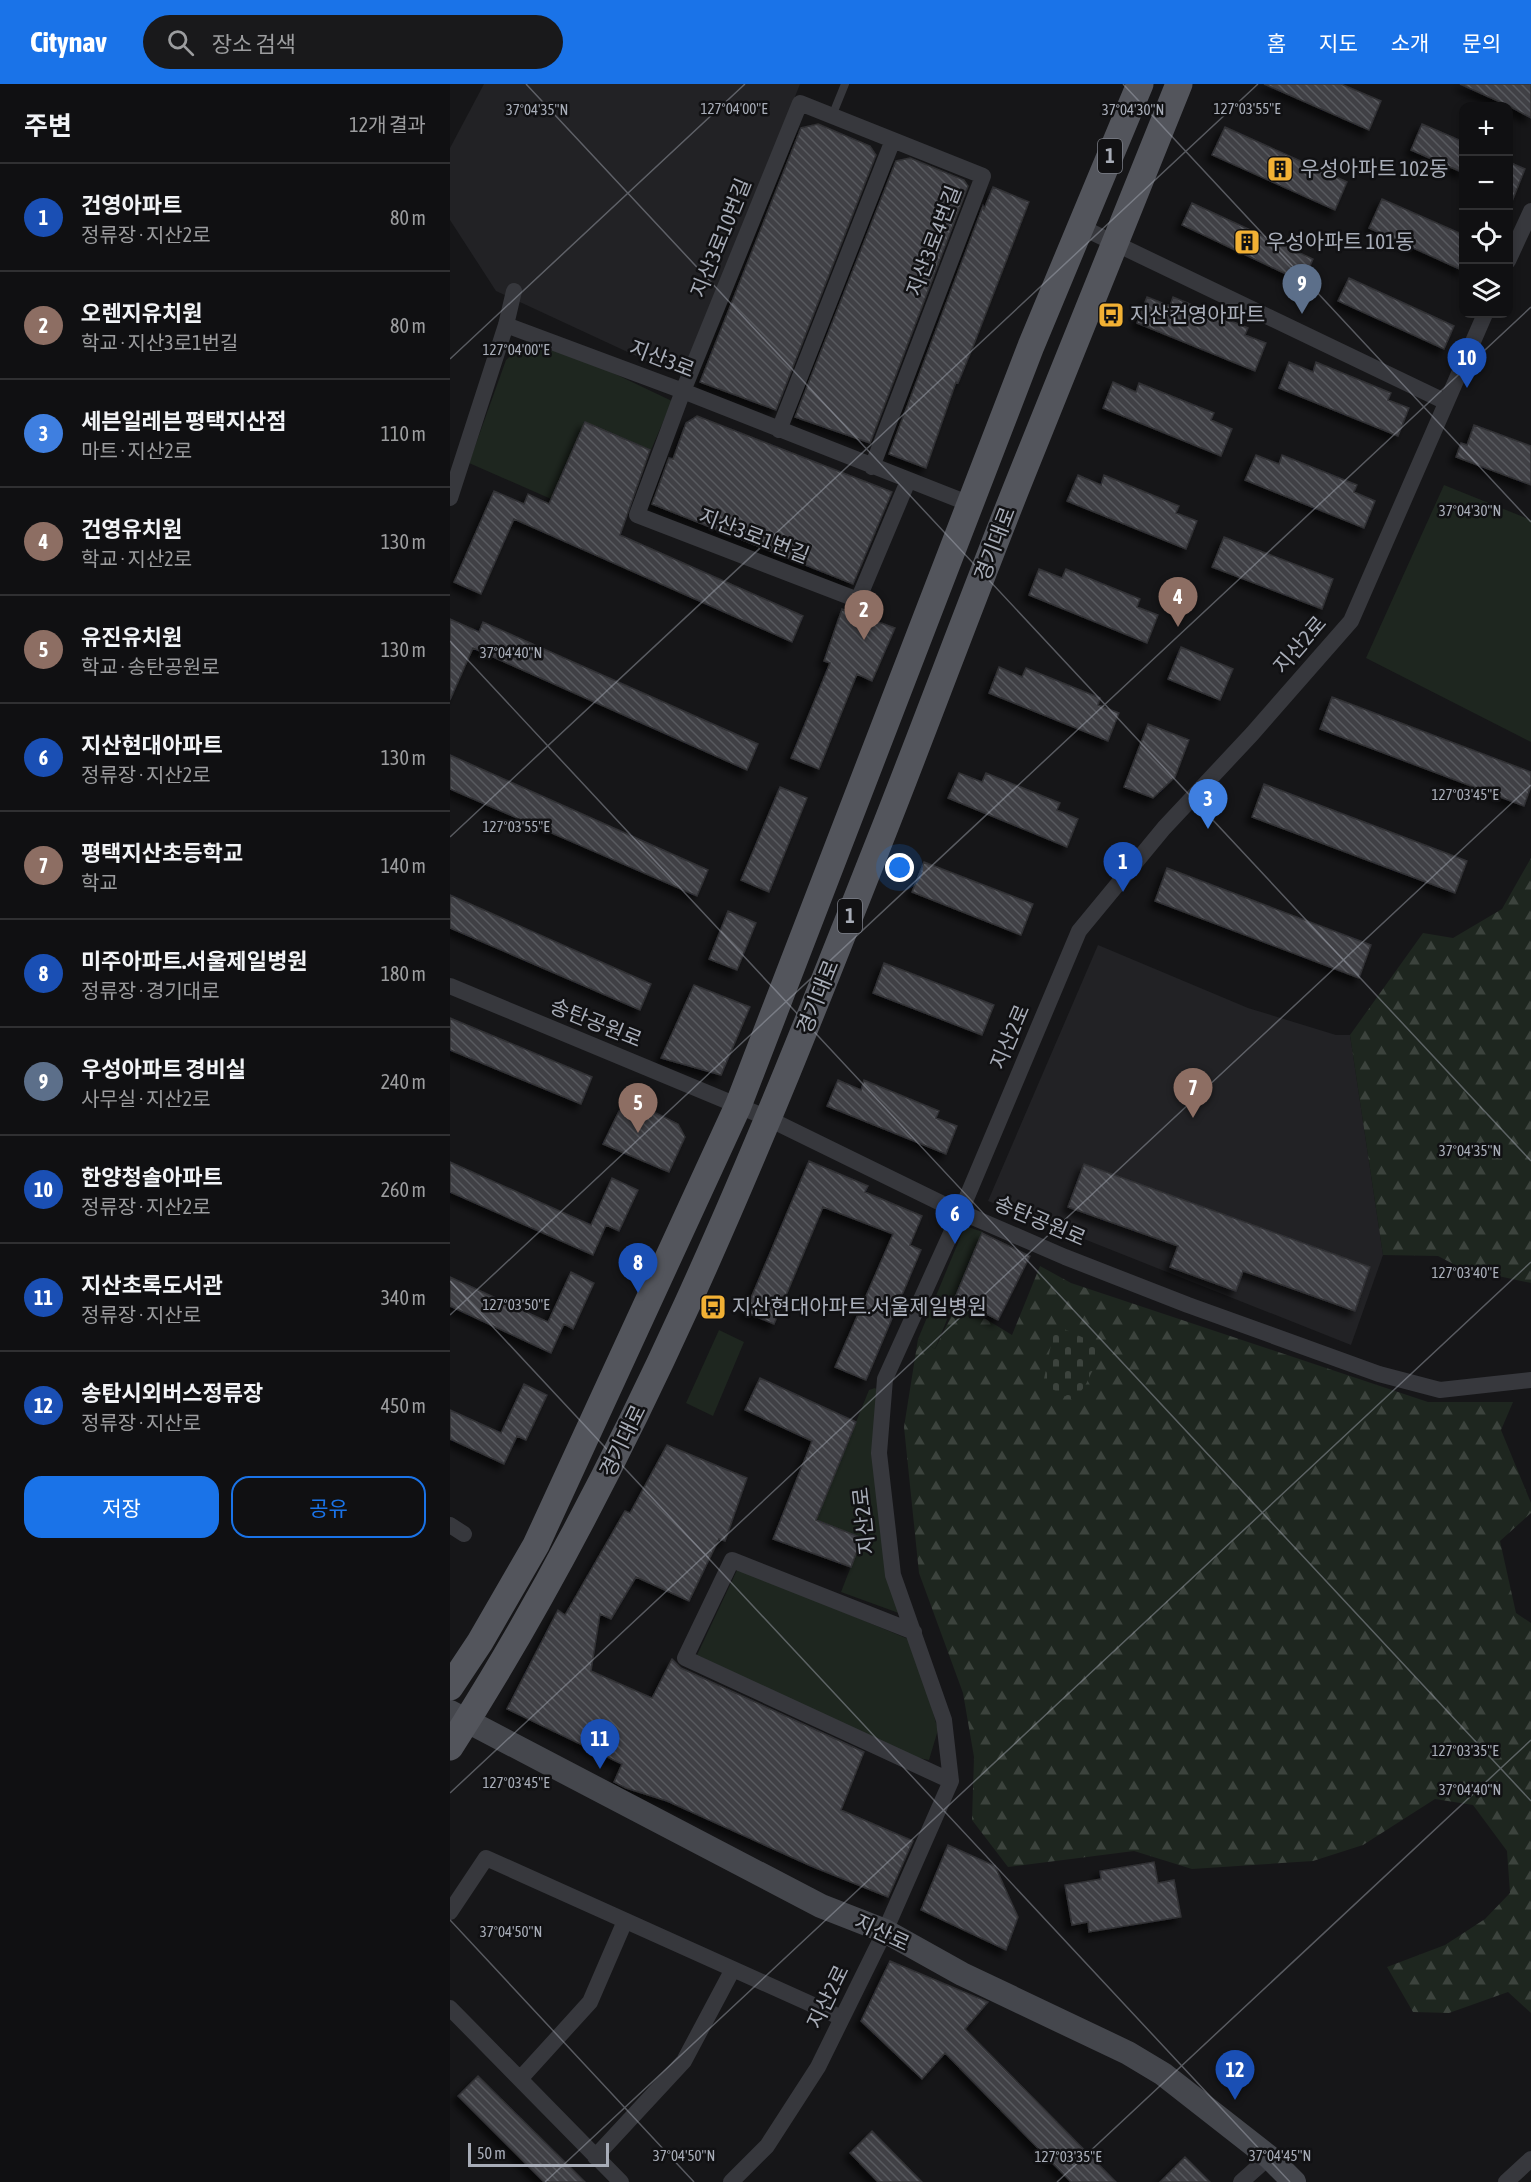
<!DOCTYPE html>
<html lang="ko">
<meta charset="utf-8">
<style>
:root{--surface:#101012;--page:#19191b;--text:#f1f3f6;--muted:#9c9d9f;--line:#303032;--accent:#1a73e8}
body{margin:0;font-family:"Asap Condensed","Noto Sans KR",sans-serif;background:var(--page);color:var(--text)}
.controls{position:absolute;right:18px;top:18px;display:grid;overflow:hidden;border-radius:12px;box-shadow:0 3px 9px #0003}
.controls button{width:54px;height:54px;display:grid;place-items:center;padding:0;border:0;border-bottom:2px solid var(--line);background:var(--surface);color:var(--text);font:30px sans-serif}
.scale{position:absolute;left:18px;bottom:15px;width:141px;box-sizing:border-box;padding-left:6px;border:3px solid #a8adb8;border-top:0;font-size:16px;line-height:21px;white-space:nowrap;color:#a8adb8;-webkit-text-stroke:4px #111113;paint-order:stroke}
.you{position:absolute;left:450px;top:784px;width:21px;height:21px;margin:-15px;border:4px solid #fff;border-radius:50%;background:#1a73e8;box-shadow:0 0 0 9px #1a73e833}
.badge{display:grid;place-items:center;width:39px;height:39px;border-radius:50%;background:var(--accent);color:#fff;font-size:20px;font-weight:700}
.pin{position:absolute;translate:-50% -50px;filter:drop-shadow(0 2px 3px #0008)}
.pin::after{content:'';position:absolute;top:32px;width:21px;height:18px;background:inherit;clip-path:polygon(0 0,100% 0,50% 100%)}
.list{margin:0;padding:0;list-style:none}
h2{display:flex;justify-content:space-between;align-items:center;height:78px;margin:0;padding:0 24px;font-size:26px}
h2 small{font-size:20px;font-weight:400;color:var(--muted)}
.list li{display:grid;grid-template-columns:39px 1fr auto;gap:18px;align-items:center;box-sizing:border-box;height:108px;padding:0 24px;border-top:2px solid var(--line)}
.list b{display:block;font-size:22px;white-space:nowrap}
.list p{margin:0;font-size:20px;white-space:nowrap;color:var(--muted)}
.list em{font-size:20px;font-style:normal;color:var(--muted)}
.actions{display:flex;gap:12px;padding:18px 24px}
.actions a{flex:1;padding:14px 0;border:2px solid var(--accent);border-radius:18px;text-align:center;font-size:21px;color:var(--accent)}
.actions .main{background:var(--accent);color:#fff}
.icon{flex:none;width:33px;height:33px;fill:none;stroke:currentColor;stroke-width:2;stroke-linecap:round;stroke-linejoin:round}
.map{position:relative;flex:none;width:1081px;height:2098px;overflow:hidden}
header{display:flex;align-items:center;gap:36px;box-sizing:border-box;height:84px;padding:0 30px;background:var(--accent);color:#fff}
header strong{font-size:28px}
nav{display:flex;gap:33px;margin-inline-start:auto;font-size:21px}
.search{width:420px;height:54px;background:var(--page);display:flex;align-items:center;gap:15px;box-sizing:border-box;padding:0 21px;border-radius:33px;color:var(--muted);font-size:22px}
main{display:flex}
aside{flex:1;background:var(--surface)}
.map>svg:first-child{display:block}
.built{fill:#222225}
.green{fill:#1e261f}
.forest{fill:url(#forest-firs)}
.cemetery{fill:url(#cemetery-stones)}
.building{fill:url(#building-back-hatch);stroke:#303034;stroke-width:1.5;filter:url(#shadow)}
.lines{fill:none;stroke-linecap:round;stroke-linejoin:round}
.lane{stroke:#37383d;stroke-width:8}
.street{stroke:#37383d;stroke-width:16}
.secondary{stroke:#45474d;stroke-width:24}
.primary{stroke:#53555c;stroke-width:27}
.ticks{fill:none;stroke:#a8adb8;stroke-width:1.5;stroke-opacity:0.45}
.labels{text-anchor:middle;stroke-width:5;stroke-linejoin:round;paint-order:stroke}
.shield{fill:#111113;stroke:#7b7e86;stroke-width:1.5}
.shield-label{font-size:20px;font-weight:bold;fill:#a8adb8}
.poi-label{font-size:21px;fill:#a8adb8;stroke:#111113;text-anchor:start}
.street-label{font-size:21px;fill:#a8adb8;stroke:#111113}
.ticks-label{font-size:15px;text-anchor:middle;fill:#a8adb8;stroke:#111113;stroke-width:5;stroke-linejoin:round;paint-order:stroke}
</style>
<header>
<strong>Citynav</strong>
<div class="search"><svg class="icon" aria-label="search" viewBox="0 0 24 24"><circle cx="10" cy="10" r="6"/><path d="M15 15l6 6"/></svg>장소 검색</div>
<nav><a>홈</a><a>지도</a><a>소개</a><a>문의</a></nav>
</header>
<main>
<aside>
<h2>주변<small>12개 결과</small></h2>
<ul class="list">
<li><span class="badge" style="background:#1a4fb4">1</span><div><b>건영아파트</b><p>정류장 · 지산2로</p></div><em>80 m</em></li>
<li><span class="badge" style="background:#8d6e63">2</span><div><b>오렌지유치원</b><p>학교 · 지산3로1번길</p></div><em>80 m</em></li>
<li><span class="badge" style="background:#3f7fe0">3</span><div><b>세븐일레븐 평택지산점</b><p>마트 · 지산2로</p></div><em>110 m</em></li>
<li><span class="badge" style="background:#8d6e63">4</span><div><b>건영유치원</b><p>학교 · 지산2로</p></div><em>130 m</em></li>
<li><span class="badge" style="background:#8d6e63">5</span><div><b>유진유치원</b><p>학교 · 송탄공원로</p></div><em>130 m</em></li>
<li><span class="badge" style="background:#1a4fb4">6</span><div><b>지산현대아파트</b><p>정류장 · 지산2로</p></div><em>130 m</em></li>
<li><span class="badge" style="background:#8d6e63">7</span><div><b>평택지산초등학교</b><p>학교</p></div><em>140 m</em></li>
<li><span class="badge" style="background:#1a4fb4">8</span><div><b>미주아파트.서울제일병원</b><p>정류장 · 경기대로</p></div><em>180 m</em></li>
<li><span class="badge" style="background:#5c6f8a">9</span><div><b>우성아파트 경비실</b><p>사무실 · 지산2로</p></div><em>240 m</em></li>
<li><span class="badge" style="background:#1a4fb4">10</span><div><b>한양청솔아파트</b><p>정류장 · 지산2로</p></div><em>260 m</em></li>
<li><span class="badge" style="background:#1a4fb4">11</span><div><b>지산초록도서관</b><p>정류장 · 지산로</p></div><em>340 m</em></li>
<li><span class="badge" style="background:#1a4fb4">12</span><div><b>송탄시외버스정류장</b><p>정류장 · 지산로</p></div><em>450 m</em></li>
</ul>
<div class="actions"><a class="main">저장</a><a>공유</a></div>
</aside>
<div class="map">
<svg width="1081" height="2098" viewBox="0 0 1081 2098">
<defs>
<pattern id="forest-firs" width="22" height="20" patternUnits="userSpaceOnUse" patternTransform="scale(1.5)"><rect width="22" height="20" fill="#1e261f"/><path d="M5 1l3.5 6h-7zM16 11l3.5 6h-7z" fill="#3c433d"/></pattern>
<pattern id="cemetery-stones" width="16" height="16" patternUnits="userSpaceOnUse" patternTransform="scale(1.5)"><rect width="16" height="16" fill="#1e261f"/><path d="M2 7V4a2 2 0 0 1 4 0v3zM10 15v-3a2 2 0 0 1 4 0v3z" fill="#3c433d"/></pattern>
<pattern id="building-back-hatch" width="6" height="6" patternUnits="userSpaceOnUse" patternTransform="scale(1.5)"><rect width="6" height="6" fill="#404145"/><path d="M-1 5l2 2M0 0l6 6M5-1l2 2" fill="none" stroke="#595a5e"/></pattern>
<filter id="shadow"><feDropShadow dx="-5.5" dy="5.5" stdDeviation="3" flood-color="#0009"/></filter>
</defs>
<rect width="100%" height="100%" fill="#161618"/>
<path class="built" d="M34 0H350L238 286 212 284 46 207 0 136V64Z
M648 861 798 924 886 951H900L933 1171 901 1261 538 1117Z"/>
<path class="green" d="M83 251 222 317 201 366 135 338 101 415 19 379 56 276Z
M994 401 1081 436V658L916 574Z
M515 1142 533 1148 485 1265 468 1255Z
M269 1246 294 1258 263 1332 236 1319Z
M425 1304 430 1309 426 1388 457 1532 391 1508 412 1454 366 1436 419 1306Z
M288 1484 463 1557 488 1646 479 1676 458 1672 247 1571Z"/>
<path class="forest" d="M1081 774V1199L1011 1184 988 1172 933 1171 900 951 973 849 1003 854 1052 825Z
M590 1182 621 1199 978 1318H1063L1051 1346 1081 1419V1429L1050 1457 1066 1529 1081 1539V1929L1058 1908 999 1929 963 1928 937 1883 995 1861 1035 1835 1060 1809 1057 1767 1023 1721 985 1715 913 1761 863 1777 742 1785 684 1767 558 1783 522 1736 524 1673 513 1609 469 1489 454 1343 468 1255 485 1265 508 1218 562 1251Z"/>
<path class="cemetery" d="M605 1241 654 1263 636 1300 624 1317 593 1300Z"/>
<path class="building" d="M814 0H891L931 17 919 46Z
M1010 0H1081V34L1059 22Z
M368 40 420 62 426 71 326 326 250 298 351 44Z
M972 40 1014 58V89L961 66Z
M775 43 897 98 885 126 762 71Z
M460 74 514 96 518 102 420 359 345 333 446 77Z
M1059 78 1075 85 1059 125Z
M543 103 579 118 524 260 508 299 506 298 476 384 439 370 533 122 534 125Z
M932 115 1014 151V187L919 144Z
M742 119 863 175 853 198 732 141Z
M899 194 1004 242 994 265 888 217Z
M697 213 720 222 723 213 798 244 795 251 816 259 805 287 687 239Z
M839 278 863 288 866 278 941 309 938 316 959 324 948 352 829 304Z
M663 298 686 308 689 299 764 329 761 336 782 345 771 372 653 324Z
M247 332 442 408 403 500 202 420 219 374 223 375 236 339Z
M135 338 200 366 170 451 353 532 342 558 64 435 31 510 4 498 44 407 74 420 78 410 99 420Z
M1024 341 1081 362V401L1006 373 1011 359 1017 361Z
M806 371 829 380 832 371 907 401 904 408 925 417 914 444 795 396Z
M628 391 651 401 654 391 729 422 726 429 747 437 736 465 617 417Z
M774 453 883 495 872 525 762 483Z
M589 485 612 494 616 485 690 515 687 523 708 531 697 559 579 511Z
M392 525 445 544 422 597 407 590 369 685 341 674 380 579 374 577Z
M0 535 29 548 33 538 308 660 297 686 23 564 0 616Z
M731 563 783 585 770 616 718 595Z
M549 583 572 593 576 584 650 614 648 621 669 629 658 657 539 609Z
M882 613 1081 688V702L1074 722 870 645Z
M698 640 739 656 725 693 703 714 674 703Z
M0 671 258 786 247 812 0 705Z
M509 689 532 698 536 689 610 719 607 726 628 735 617 763 498 714Z
M814 700 1017 777 1005 809 802 733Z
M330 703 357 714 319 808 291 796Z
M474 778 583 820 571 851 462 808Z
M717 784 921 861 909 894 705 817Z
M0 811 201 900 190 926 0 844Z
M278 827 306 839 287 886 259 875Z
M434 879 544 921 532 951 423 909Z
M244 901 300 923 271 991 211 974Z
M0 934 142 993 131 1020 0 966Z
M388 996 411 1006 414 996 489 1027 486 1034 507 1042 496 1070 377 1022Z
M186 1019 228 1040 235 1053 219 1088 153 1060 169 1027Z
M359 1077 418 1102 415 1108 472 1132 460 1161 471 1166 416 1296 385 1283 443 1150 373 1123 324 1240 295 1228Z
M0 1078 141 1141 162 1094 188 1106 169 1147 156 1141 143 1171 0 1108Z
M634 1080 920 1183 905 1227 793 1187 786 1207 720 1183 728 1162 618 1123Z
M532 1149 580 1172 548 1236 505 1214Z
M121 1188 144 1199 123 1245 114 1240 101 1269 0 1222V1193L98 1238Z
M310 1294 406 1338 366 1436 412 1454 401 1483 323 1455 362 1357 295 1326Z
M74 1300 97 1311 76 1356 67 1352 54 1380 0 1355V1326L51 1349Z
M217 1361 297 1394 275 1457 269 1455 239 1517 186 1493 161 1535 150 1530 141 1587 202 1614 222 1575 231 1584 414 1668 391 1726 463 1757 438 1813 361 1782 217 1717 176 1704 164 1698 172 1680 57 1625 108 1526 115 1531 175 1427 180 1429Z
M498 1761 545 1782 568 1833 556 1866 471 1826Z
M704 1778 708 1799 724 1796 731 1833 639 1848 638 1838 622 1841 615 1801 651 1795 650 1787Z
M440 1877 538 1918 515 1945 666 2098H621L495 1969 472 1995 411 1937Z
M28 1992 116 2079 135 2098H94L8 2012Z
M422 2047 472 2098H428L400 2069Z
M735 2073 760 2098H710Z"/>
<g class="lines">
<path class="lane" d="M382 32 395 0"/>
<path class="street" d="M631 143 996 318
M1058 177 1081 127
M56 241 233 307 520 420
M329 346 443 56
M422 383 533 92 350 19 233 307 187 431 408 516 458 397
M0 414 56 241 64 207
M0 902 313 1032 497 1122 615 1173 738 1221 929 1290 990 1306 1081 1296
M0 1441 14 1450
M464 1548 282 1476 235 1574 501 1697
M0 1828 36 1774 392 1934
M0 1924 171 2098
M70 1995 140 1918 175 1837
M145 2073 234 1977 283 1885
M281 2098 317 2062 368 1983 435 1847 501 1697 494 1636 443 1491 429 1369 435 1295 511 1127 629 847 714 744 802 650 901 537 1035 230
M791 2098 819 2073
M1056 2098 1081 2075"/>
<path class="secondary" d="M0 1628 371 1822 435 1847 512 1890 678 1969 713 1990 819 2073 844 2098"/>
<path class="primary" d="M0 1603 30 1558 86 1461 288 1022 581 262 690 0
M0 1663C182 1380 307 1068 430 756 478 635 523 512 572 390 624 260 677 130 729 0"/>
</g>
<path class="ticks" d="M76 0 1081 1077M673 0 1081 438M0 275 295 0M0 557 1081 1717M0 753 808 0M0 1197 840 2098M0 1231 1081 223M0 1709 1081 701M0 1836 244 2098M95 2098 1081 1178M607 2098 1081 1656"/>
<defs>
<symbol id="building-square" viewBox="-11 -11 22 22"><rect x="-9" y="-9" width="18" height="18" rx="4" fill="#f2b134" stroke="#111113"/><path d="M-4-6H4V6H1V3H-1V6H-4ZM-2.5-4.3h1.7v1.8h-1.7ZM.8-4.3h1.7v1.8H.8ZM-2.5-1h1.7V.8h-1.7ZM.8-1h1.7V.8H.8Z" fill="#111"/></symbol>
<symbol id="bus-square" viewBox="-11 -11 22 22"><rect x="-9" y="-9" width="18" height="18" rx="4" fill="#f2b134" stroke="#111113"/><path d="M-5-6H5V4H4V6H2V4H-2V6H-4V4H-5ZM-3.5-4V0h7V-4ZM-3.5 1.2v1.5H-2V1.2ZM2 1.2v1.5H3.5V1.2Z" fill="#111"/></symbol>
</defs>
<g fill-rule="evenodd">
<use href="#building-square" x="815" y="70" width="30" height="30"/>
<use href="#building-square" x="782" y="143" width="30" height="30"/>
<use href="#bus-square" x="646" y="216" width="30" height="30"/>
<use href="#bus-square" x="248" y="1208" width="30" height="30"/>
</g>
<g class="labels">
<g class="shield">
<rect x="648" y="55" width="24" height="34" rx="4.5"/>
<rect x="388" y="815" width="24" height="34" rx="4.5"/>
</g>
<g class="shield-label">
<text x="660" y="79">1</text>
<text x="400" y="839">1</text>
</g>
<g class="poi-label">
<text x="850" y="92">우성아파트 102동</text>
<text x="816" y="165">우성아파트 101동</text>
<text x="680" y="238">지산건영아파트</text>
<text x="282" y="1230">지산현대아파트.서울제일병원</text>
</g>
<g class="street-label">
<text transform="translate(271 154) rotate(-68)" y="7">지산3로10번길</text>
<text transform="translate(484 157) rotate(-69)" y="7">지산3로4번길</text>
<text transform="translate(212 275) rotate(21)" y="7">지산3로</text>
<text transform="translate(304 452) rotate(21)" y="7">지산3로1번길</text>
<text transform="translate(545 460) rotate(-69)" y="7">경기대로</text>
<text transform="translate(850 561) rotate(-49)" y="7">지산2로</text>
<text transform="translate(368 913) rotate(-68)" y="7">경기대로</text>
<text transform="translate(146 939) rotate(22)" y="7">송탄공원로</text>
<text transform="translate(560 953) rotate(-67)" y="7">지산2로</text>
<text transform="translate(590 1137) rotate(23)" y="7">송탄공원로</text>
<text transform="translate(173 1357) rotate(-64)" y="7">경기대로</text>
<text transform="translate(414 1437) rotate(-96)" y="7">지산2로</text>
<text transform="translate(432 1849) rotate(25)" y="7">지산로</text>
<text transform="translate(378 1913) rotate(-64)" y="7">지산2로</text>
</g>
</g>
<g class="ticks-label">
<text x="284" y="30">127°04'00"E</text>
<text x="797" y="30">127°03'55"E</text>
<text x="87" y="31">37°04'35"N</text>
<text x="683" y="31">37°04'30"N</text>
<text x="66" y="271">127°04'00"E</text>
<text x="1020" y="432">37°04'30"N</text>
<text x="61" y="574">37°04'40"N</text>
<text x="1015" y="716">127°03'45"E</text>
<text x="66" y="748">127°03'55"E</text>
<text x="1020" y="1072">37°04'35"N</text>
<text x="1015" y="1194">127°03'40"E</text>
<text x="66" y="1226">127°03'50"E</text>
<text x="1015" y="1672">127°03'35"E</text>
<text x="66" y="1704">127°03'45"E</text>
<text x="1020" y="1711">37°04'40"N</text>
<text x="61" y="1853">37°04'50"N</text>
<text x="234" y="2077">37°04'50"N</text>
<text x="830" y="2077">37°04'45"N</text>
<text x="618" y="2078">127°03'35"E</text>
</g>
</svg>
<div class="controls">
<button>+</button>
<button>−</button>
<button><svg class="icon" aria-label="locate" viewBox="0 0 24 24"><circle cx="12" cy="12" r="6"/><path d="M12 2v4M12 18v4M2 12h4M18 12h4"/></svg></button>
<button><svg class="icon" aria-label="layers" viewBox="0 0 24 24"><path d="M12 4l9 5-9 5-9-5zM3 14l9 5 9-5"/></svg></button>
</div>
<div class="scale">50 m</div>
<div class="you"></div>
<div class="pin badge" style="left:673px;top:808px;background:#1a4fb4">1</div>
<div class="pin badge" style="left:414px;top:556px;background:#8d6e63">2</div>
<div class="pin badge" style="left:758px;top:745px;background:#3f7fe0">3</div>
<div class="pin badge" style="left:728px;top:543px;background:#8d6e63">4</div>
<div class="pin badge" style="left:188px;top:1049px;background:#8d6e63">5</div>
<div class="pin badge" style="left:505px;top:1160px;background:#1a4fb4">6</div>
<div class="pin badge" style="left:743px;top:1034px;background:#8d6e63">7</div>
<div class="pin badge" style="left:188px;top:1209px;background:#1a4fb4">8</div>
<div class="pin badge" style="left:852px;top:230px;background:#5c6f8a">9</div>
<div class="pin badge" style="left:1017px;top:304px;background:#1a4fb4">10</div>
<div class="pin badge" style="left:150px;top:1685px;background:#1a4fb4">11</div>
<div class="pin badge" style="left:785px;top:2016px;background:#1a4fb4">12</div>
</div>
</main>
